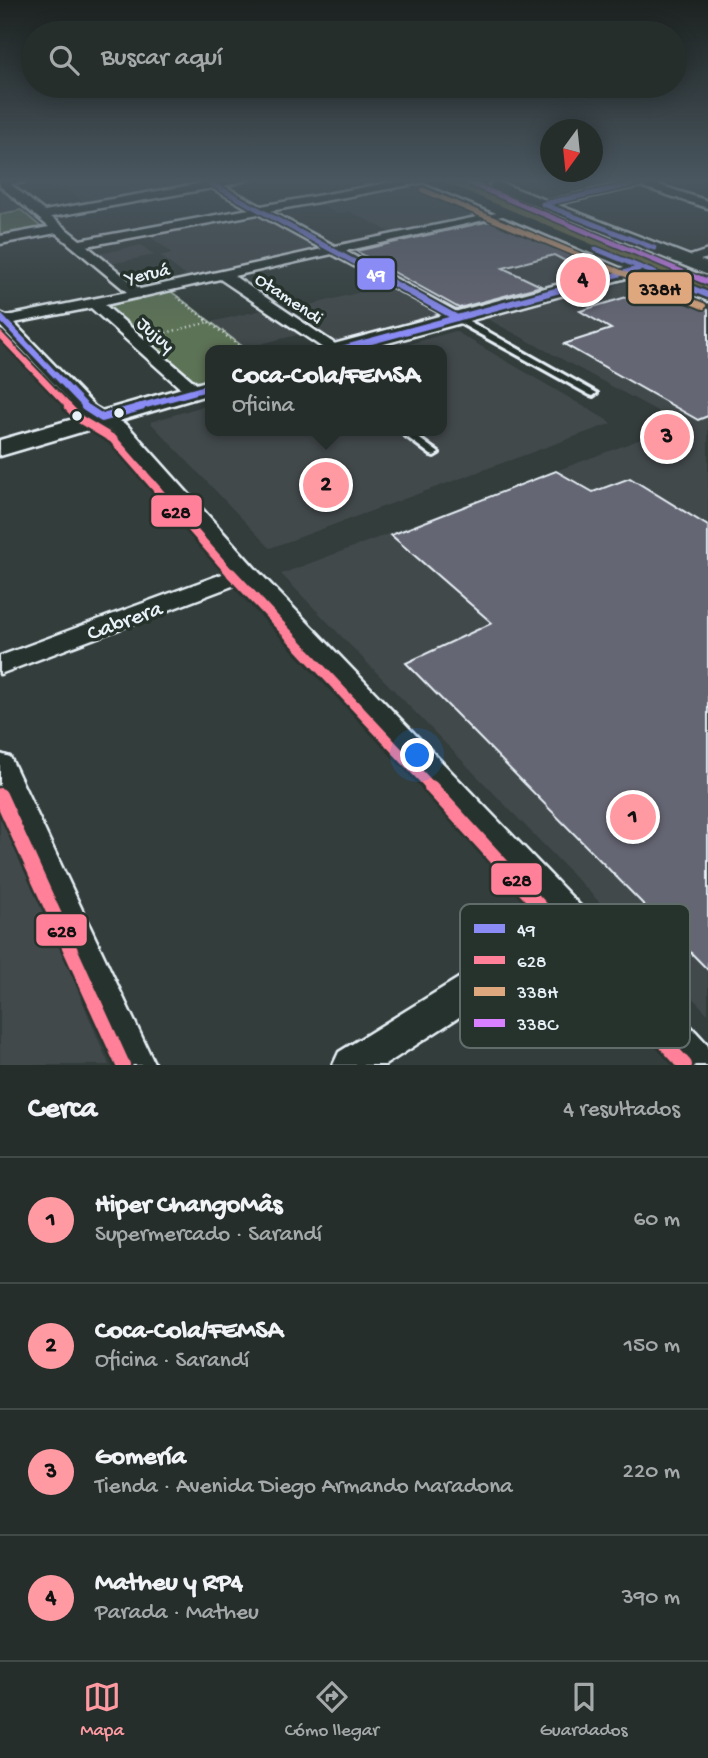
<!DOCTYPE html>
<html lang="es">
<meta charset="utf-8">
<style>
:root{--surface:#262e2c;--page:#2e3634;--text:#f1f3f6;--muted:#a4a8a9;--line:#424a48;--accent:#ff9aa2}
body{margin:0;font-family:"Gochi Hand",sans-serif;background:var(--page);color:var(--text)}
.compass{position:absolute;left:540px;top:119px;width:63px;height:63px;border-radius:50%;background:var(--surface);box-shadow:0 4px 18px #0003;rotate:195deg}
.you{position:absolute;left:418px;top:756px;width:24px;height:24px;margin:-18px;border:5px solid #fff;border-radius:50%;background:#1a73e8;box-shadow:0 0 0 10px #1a73e833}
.badge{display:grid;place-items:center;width:46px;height:46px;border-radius:50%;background:var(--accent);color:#111;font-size:23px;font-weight:700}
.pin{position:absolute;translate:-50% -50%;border:4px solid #fff;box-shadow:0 2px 7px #0006}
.popup{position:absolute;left:205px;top:345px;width:242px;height:91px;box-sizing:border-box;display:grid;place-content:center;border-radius:14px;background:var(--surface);filter:drop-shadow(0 2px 5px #0005);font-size:23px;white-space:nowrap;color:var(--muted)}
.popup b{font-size:26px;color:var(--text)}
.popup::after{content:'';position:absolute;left:50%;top:100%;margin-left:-14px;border:14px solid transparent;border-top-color:var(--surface)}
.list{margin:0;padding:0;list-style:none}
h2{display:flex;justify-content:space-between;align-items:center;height:91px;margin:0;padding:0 28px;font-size:30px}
h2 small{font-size:23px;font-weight:400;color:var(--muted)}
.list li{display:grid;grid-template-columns:46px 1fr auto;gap:21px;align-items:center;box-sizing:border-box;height:126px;padding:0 28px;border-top:2px solid var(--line)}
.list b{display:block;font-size:26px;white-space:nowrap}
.list p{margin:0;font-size:23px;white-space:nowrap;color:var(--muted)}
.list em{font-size:23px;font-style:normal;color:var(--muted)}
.icon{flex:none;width:38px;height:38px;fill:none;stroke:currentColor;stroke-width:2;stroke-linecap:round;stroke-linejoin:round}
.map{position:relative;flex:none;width:708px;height:1065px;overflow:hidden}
.search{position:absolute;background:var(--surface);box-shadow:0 4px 18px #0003;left:21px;right:21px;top:21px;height:77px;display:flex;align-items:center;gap:18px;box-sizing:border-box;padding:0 24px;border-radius:38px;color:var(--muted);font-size:26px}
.sheet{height:595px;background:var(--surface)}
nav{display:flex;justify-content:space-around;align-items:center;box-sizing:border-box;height:98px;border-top:2px solid var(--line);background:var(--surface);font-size:19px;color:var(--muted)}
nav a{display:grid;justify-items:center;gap:4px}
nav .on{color:var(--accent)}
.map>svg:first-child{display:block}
.built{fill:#42494c}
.green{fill:#5d7356;stroke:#a2b2a7;stroke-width:2}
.building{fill:#656673;stroke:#e8f1f8;stroke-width:2}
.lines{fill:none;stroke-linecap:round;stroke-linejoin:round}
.lane-casing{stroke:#e8f1f8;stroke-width:6}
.street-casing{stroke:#e8f1f8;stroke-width:5}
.secondary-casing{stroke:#e8f1f8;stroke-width:5}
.primary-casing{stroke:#e8f1f8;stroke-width:5}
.path{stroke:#e8f1f8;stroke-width:2.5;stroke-dasharray:1 3.5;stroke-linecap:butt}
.lane{fill:#26332d;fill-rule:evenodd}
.street{fill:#26332d;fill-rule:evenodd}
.secondary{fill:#26332d;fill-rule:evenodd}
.primary{fill:#71704a;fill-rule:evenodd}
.bus-1-far2-casing{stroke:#26332d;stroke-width:8}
.bus-1-far1-casing{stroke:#26332d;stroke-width:10}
.bus-1-casing{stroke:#26332d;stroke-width:13}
.bus-2-far3-casing{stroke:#26332d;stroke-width:10}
.bus-2-far2-casing{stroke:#26332d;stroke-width:13}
.bus-2-far1-casing{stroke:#26332d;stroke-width:16}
.bus-2-casing{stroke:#26332d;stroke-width:19}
.bus-3-far1-casing{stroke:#26332d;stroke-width:8}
.bus-3-casing{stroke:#26332d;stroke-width:10}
.bus-4-far1-casing{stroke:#26332d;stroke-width:8}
.bus-4-casing{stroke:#26332d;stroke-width:10}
.bus-1-far2{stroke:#8a8bf5;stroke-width:5}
.bus-1-far1{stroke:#8a8bf5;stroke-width:6}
.bus-1{stroke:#8a8bf5;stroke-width:8}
.bus-2-far3{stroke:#ff8098;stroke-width:6}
.bus-2-far2{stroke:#ff8098;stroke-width:8}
.bus-2-far1{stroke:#ff8098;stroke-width:10}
.bus-2{stroke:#ff8098;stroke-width:14}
.bus-3-far1{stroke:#dfa77e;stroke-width:5}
.bus-3{stroke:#dfa77e;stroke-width:6}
.bus-4-far1{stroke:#d880ff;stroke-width:5}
.bus-4{stroke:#d880ff;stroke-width:6}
.bus-dot{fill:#e8f1f8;stroke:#26332d;stroke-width:2.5}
.labels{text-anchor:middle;stroke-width:7;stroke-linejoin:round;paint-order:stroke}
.far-street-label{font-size:19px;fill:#e8f1f8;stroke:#26332d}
.street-label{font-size:23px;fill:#e8f1f8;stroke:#26332d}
.key{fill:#26332d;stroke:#606c6a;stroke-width:2}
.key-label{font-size:19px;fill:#e8f1f8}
.line-badge{stroke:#26332d;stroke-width:2.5}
.badge-label{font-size:19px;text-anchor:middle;font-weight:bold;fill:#fff}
.pale-badge-label{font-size:19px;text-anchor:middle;font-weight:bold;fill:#111}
</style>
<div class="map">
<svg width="708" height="1065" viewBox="0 0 708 1065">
<rect width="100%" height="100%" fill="#333d3b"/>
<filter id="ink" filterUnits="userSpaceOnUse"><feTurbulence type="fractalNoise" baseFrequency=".0143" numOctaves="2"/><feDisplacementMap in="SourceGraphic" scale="14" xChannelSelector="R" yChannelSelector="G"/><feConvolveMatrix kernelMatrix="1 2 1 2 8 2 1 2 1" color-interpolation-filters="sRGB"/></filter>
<g filter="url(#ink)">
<path class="built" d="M37 179H173L163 181 177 189 88 205 66 189 54 191Z
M424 181 496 212 394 234 349 211 337 214 313 201Z
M0 186 49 226 48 227 0 238Z
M258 213 321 247 314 251 190 279 160 256 172 253 145 233Z
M505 215 624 266 461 311 448 309 344 250Z
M141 245 154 255 106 265 94 255Z
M642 278 652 279 708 302V1014L281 574 681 424 486 318Z
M388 285 438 312 440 316 335 345 283 312Z
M266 309 301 334 244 348 211 322Z
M455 331 612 423 270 548 150 422 210 404V431H442V350H389Z
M0 804 109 1065H0Z"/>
<path class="green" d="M21 210 42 228 0 237V214Z
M168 289 247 350H210V380L198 382 191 379 108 306Z"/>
<path class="building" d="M490 221 497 224 509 221 615 266 588 271 573 260 567 262 554 255 503 268 541 286 459 308 356 251Z
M656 288 708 310V416L698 420 564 344 611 329 580 311Z
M556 471 593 492 630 478 708 526V970L406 663 492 623 391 535Z"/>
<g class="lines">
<defs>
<path id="lane" d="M454 316H460L597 393 593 396 590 395 454 320Z
M399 431H409L439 453 434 456 431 455Z"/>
<path id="street" d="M0 179H4L44 211 203 183 198 179 215 181 250 179 224 186 261 206 409 179H430L425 182 270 211 335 246 511 210V214L345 251 462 315 464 318 457 322 332 254 234 276 344 350H326L220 279 105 305 201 388 203 392 201 396H189L91 308 14 323 95 407 127 425 255 568 587 913 708 1045V1065H677L572 944 385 1065H333L339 1052 551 921 243 582 0 674V656L233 570 115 433 83 415 0 326V313L7 316 127 292 56 233 0 244V236L49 227 0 186ZM212 188 249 209 80 240 51 217ZM258 214 322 249 140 289 87 246Z
M639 179H663L653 183 708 201V208L640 186 543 207 537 204Z
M708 250V258L684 264 678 260Z
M0 754 10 757 14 765 155 1065H117L0 797Z"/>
<path id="secondary" d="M0 179H26L24 182 0 186Z
M421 179H441L708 288V301L641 274 362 350H327L330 345 624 267 423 182Z
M496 181 708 263V275L491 188 489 185Z
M210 380V394L0 456V440Z"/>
<path id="primary" d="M441 179H462L708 280V293L444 182Z"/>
</defs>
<use href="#lane" class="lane-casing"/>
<use href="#street" class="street-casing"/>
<use href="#secondary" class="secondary-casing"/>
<use href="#primary" class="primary-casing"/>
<path class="path" d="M177 297 244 350
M153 336 209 322"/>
<use href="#lane" class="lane"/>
<use href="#street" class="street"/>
<use href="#secondary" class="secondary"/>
<use href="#primary" class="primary"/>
<defs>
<path id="bus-1-far2" d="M203 179 387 280
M543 204 654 248
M543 204 658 179
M596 249 671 280
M598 280 641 268"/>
<path id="bus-1-far1" d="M384 278 457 318
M666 278 708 295
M0 317 87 408
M338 350 604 278
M135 408 210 387"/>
<path id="bus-1" d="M85 407 102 418 141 407"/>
<path id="bus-2-far3" d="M0 335 70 408"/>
<path id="bus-2-far2" d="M68 407 81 420 113 439 232 575"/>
<path id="bus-2-far1" d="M231 573 433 789"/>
<path id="bus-2" d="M431 787 685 1065
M0 795 123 1065"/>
<path id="bus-3-far1" d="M423 190 639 280"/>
<path id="bus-3" d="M635 278 703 306"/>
<path id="bus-4-far1" d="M460 179 702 280"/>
<path id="bus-4" d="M698 278 708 282"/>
</defs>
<use href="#bus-1-far2" class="bus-1-far2-casing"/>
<use href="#bus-1-far1" class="bus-1-far1-casing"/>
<use href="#bus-1" class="bus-1-casing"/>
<use href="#bus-2-far3" class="bus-2-far3-casing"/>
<use href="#bus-2-far2" class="bus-2-far2-casing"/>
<use href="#bus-2-far1" class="bus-2-far1-casing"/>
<use href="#bus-2" class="bus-2-casing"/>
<use href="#bus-3-far1" class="bus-3-far1-casing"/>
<use href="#bus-3" class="bus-3-casing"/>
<use href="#bus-4-far1" class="bus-4-far1-casing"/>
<use href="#bus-4" class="bus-4-casing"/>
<use href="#bus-1-far2" class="bus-1-far2"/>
<use href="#bus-1-far1" class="bus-1-far1"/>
<use href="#bus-1" class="bus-1"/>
<use href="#bus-2-far3" class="bus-2-far3"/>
<use href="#bus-2-far2" class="bus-2-far2"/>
<use href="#bus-2-far1" class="bus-2-far1"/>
<use href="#bus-2" class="bus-2"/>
<use href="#bus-3-far1" class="bus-3-far1"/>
<use href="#bus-3" class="bus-3"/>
<use href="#bus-4-far1" class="bus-4-far1"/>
<use href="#bus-4" class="bus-4"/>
</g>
</g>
<linearGradient id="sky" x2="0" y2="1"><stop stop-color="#1c2220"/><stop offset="0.55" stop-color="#4a5760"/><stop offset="1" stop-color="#4a5760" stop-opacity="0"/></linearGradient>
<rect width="708" height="328" fill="url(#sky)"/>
<g class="bus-dot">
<circle cx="119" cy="413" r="6"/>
<circle cx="77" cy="416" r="6"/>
</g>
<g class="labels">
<g class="far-street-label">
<text transform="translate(147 272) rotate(-12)" y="7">Yeruá</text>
<text transform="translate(290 297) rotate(34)" y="7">Otamendi</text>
<text transform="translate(157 333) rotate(41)" y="7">Jujuy</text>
</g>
<g class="street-label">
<text transform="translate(124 619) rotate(-20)" y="8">Cabrera</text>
</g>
</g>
<rect x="460" y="904" width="230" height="144" rx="10" class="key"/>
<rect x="474" y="924" width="31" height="9" fill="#8a8bf5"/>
<rect x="474" y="956" width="31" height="8" fill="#ff8098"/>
<rect x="474" y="987" width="31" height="9" fill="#dfa77e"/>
<rect x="474" y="1019" width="31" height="8" fill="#d880ff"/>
<g class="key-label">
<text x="517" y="935">49</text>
<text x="517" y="967">628</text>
<text x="517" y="998">338H</text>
<text x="517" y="1030">338C</text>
</g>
<g class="line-badge">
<rect x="356" y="257" width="40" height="34" rx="7" fill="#8a8bf5"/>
<rect x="627" y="271" width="66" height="34" rx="7" fill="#dfa77e"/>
<rect x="150" y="494" width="53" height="34" rx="7" fill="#ff8098"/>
<rect x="490" y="862" width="53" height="34" rx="7" fill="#ff8098"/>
<rect x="35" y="913" width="53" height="34" rx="7" fill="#ff8098"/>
</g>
<g class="badge-label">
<text x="376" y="280">49</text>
</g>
<g class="pale-badge-label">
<text x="660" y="295">338H</text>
<text x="176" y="518">628</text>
<text x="517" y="886">628</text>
<text x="62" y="937">628</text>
</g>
</svg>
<svg class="compass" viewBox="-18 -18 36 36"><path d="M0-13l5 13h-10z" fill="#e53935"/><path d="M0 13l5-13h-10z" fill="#a4a8a9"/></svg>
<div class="you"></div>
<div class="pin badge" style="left:633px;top:817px">1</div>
<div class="pin badge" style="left:326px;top:485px">2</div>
<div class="popup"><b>Coca-Cola/FEMSA</b>Oficina</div>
<div class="pin badge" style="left:667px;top:437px">3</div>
<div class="pin badge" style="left:583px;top:280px">4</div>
<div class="search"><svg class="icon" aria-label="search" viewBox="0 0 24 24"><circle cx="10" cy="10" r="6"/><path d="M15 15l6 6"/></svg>Buscar aquí</div>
</div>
<section class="sheet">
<h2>Cerca<small>4 resultados</small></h2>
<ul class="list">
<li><span class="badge">1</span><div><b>Hiper ChangoMâs</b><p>Supermercado · Sarandí</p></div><em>60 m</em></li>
<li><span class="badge">2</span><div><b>Coca-Cola/FEMSA</b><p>Oficina · Sarandí</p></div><em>150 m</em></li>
<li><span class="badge">3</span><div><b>Gomería</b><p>Tienda · Avenida Diego Armando Maradona</p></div><em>220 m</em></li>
<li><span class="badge">4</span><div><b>Matheu y RP4</b><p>Parada · Matheu</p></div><em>390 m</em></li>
</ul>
</section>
<nav>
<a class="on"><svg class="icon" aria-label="map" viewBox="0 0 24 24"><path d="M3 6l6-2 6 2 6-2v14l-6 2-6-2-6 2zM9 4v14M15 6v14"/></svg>Mapa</a>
<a><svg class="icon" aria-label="directions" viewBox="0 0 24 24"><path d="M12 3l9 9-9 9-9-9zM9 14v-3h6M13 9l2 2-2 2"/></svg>Cómo llegar</a>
<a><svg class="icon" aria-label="saved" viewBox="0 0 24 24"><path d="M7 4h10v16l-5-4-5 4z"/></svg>Guardados</a>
</nav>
